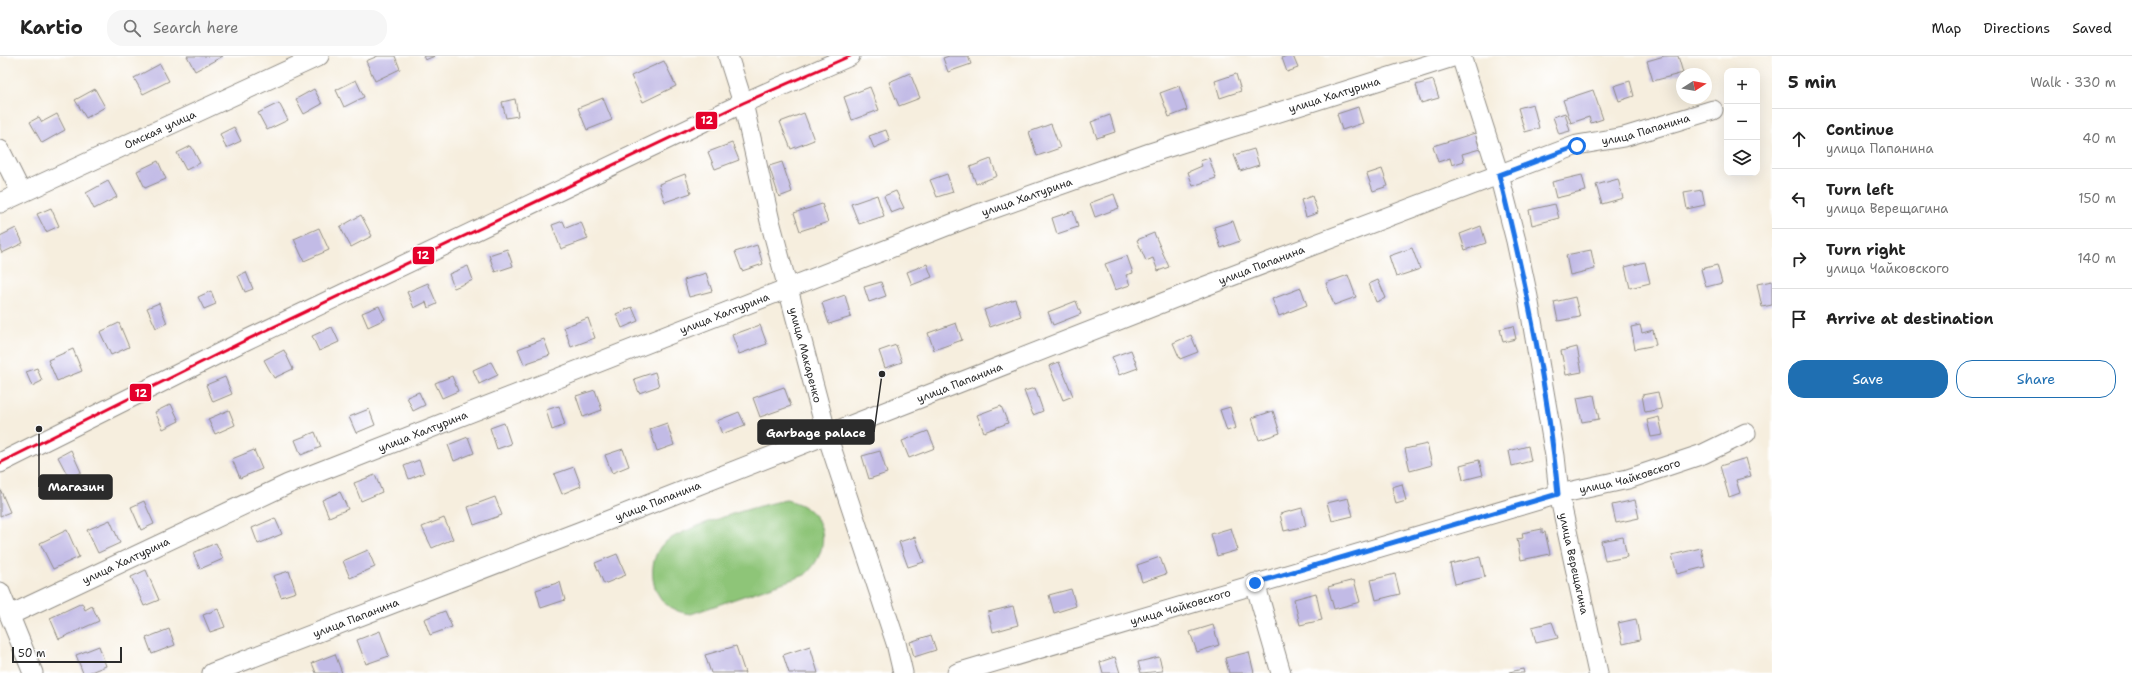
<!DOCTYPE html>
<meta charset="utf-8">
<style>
:root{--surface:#fff;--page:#f6f6f6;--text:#222;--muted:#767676;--line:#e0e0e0;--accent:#1f6fb2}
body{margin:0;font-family:"Shantell Sans",sans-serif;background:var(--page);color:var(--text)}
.controls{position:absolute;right:12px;top:12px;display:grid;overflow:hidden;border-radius:8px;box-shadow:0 4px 16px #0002}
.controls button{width:36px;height:36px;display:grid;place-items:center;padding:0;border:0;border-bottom:1px solid var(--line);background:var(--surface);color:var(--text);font:20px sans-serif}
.compass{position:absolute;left:1676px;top:12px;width:36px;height:36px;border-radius:50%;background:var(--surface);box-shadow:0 4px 16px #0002;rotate:79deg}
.scale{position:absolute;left:12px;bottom:10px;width:110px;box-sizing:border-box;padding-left:4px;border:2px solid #2b2b2b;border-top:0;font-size:11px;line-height:14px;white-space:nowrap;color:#2b2b2b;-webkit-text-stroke:3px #fff;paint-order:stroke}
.stop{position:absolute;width:12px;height:12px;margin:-9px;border:3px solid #1a73e8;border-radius:50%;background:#fff}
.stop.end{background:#1a73e8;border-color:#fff;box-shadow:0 1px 4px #0008}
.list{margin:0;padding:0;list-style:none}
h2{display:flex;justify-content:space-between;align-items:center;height:52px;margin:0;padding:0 16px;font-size:17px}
h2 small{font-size:13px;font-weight:400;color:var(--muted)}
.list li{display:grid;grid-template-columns:26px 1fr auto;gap:12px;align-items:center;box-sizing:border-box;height:60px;padding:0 16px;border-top:1px solid var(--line)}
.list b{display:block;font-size:15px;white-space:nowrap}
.list p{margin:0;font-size:13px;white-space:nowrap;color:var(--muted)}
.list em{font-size:13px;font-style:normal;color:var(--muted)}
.actions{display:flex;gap:8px;padding:12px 16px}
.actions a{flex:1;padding:9px 0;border:1px solid var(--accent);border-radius:16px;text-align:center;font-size:14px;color:var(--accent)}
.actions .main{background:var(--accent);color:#fff}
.icon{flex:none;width:22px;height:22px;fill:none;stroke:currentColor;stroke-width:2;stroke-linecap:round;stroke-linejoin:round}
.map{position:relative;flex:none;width:1772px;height:617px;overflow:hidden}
header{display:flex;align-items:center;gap:24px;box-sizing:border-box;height:56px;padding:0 20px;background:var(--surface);border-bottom:1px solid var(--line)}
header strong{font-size:19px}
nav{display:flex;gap:22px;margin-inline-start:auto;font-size:14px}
.search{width:280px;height:36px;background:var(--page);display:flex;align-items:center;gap:10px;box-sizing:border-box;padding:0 14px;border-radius:16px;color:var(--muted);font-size:15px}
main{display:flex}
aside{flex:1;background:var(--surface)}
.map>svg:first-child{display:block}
.pitch{fill:#8ec578;stroke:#5c7852}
.building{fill:#c2bbe6}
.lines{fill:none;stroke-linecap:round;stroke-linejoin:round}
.minor-casing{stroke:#908c84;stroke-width:21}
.minor{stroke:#fff;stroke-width:19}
.bus-1-casing{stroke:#fff;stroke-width:6}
.bus-1{stroke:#e4002b;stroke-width:3}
.route{stroke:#1a73e8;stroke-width:5}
.labels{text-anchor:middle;stroke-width:4;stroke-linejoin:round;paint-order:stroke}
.street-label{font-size:11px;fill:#2b2b2b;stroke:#fff}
.leader{fill:none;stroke:#2b2b2b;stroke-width:1.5}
.callout-dot{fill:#2b2b2b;stroke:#fff;stroke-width:1.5}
.callout{fill:#2b2b2b;stroke:#2b2b2b;stroke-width:1.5}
.callout-label{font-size:12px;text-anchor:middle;font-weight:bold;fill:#fff}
.line-badge{stroke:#fff;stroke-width:1.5}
.badge-label{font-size:11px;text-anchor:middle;font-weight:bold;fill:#fff}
</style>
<header>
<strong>Kartio</strong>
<div class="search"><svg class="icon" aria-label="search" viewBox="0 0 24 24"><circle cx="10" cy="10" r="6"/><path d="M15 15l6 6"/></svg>Search here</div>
<nav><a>Map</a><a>Directions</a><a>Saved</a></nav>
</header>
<main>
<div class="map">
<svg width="1772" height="617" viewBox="0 0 1772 617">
<rect width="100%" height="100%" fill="#fff"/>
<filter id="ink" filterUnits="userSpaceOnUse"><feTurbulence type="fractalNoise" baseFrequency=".025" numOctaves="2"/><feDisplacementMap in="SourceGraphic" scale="8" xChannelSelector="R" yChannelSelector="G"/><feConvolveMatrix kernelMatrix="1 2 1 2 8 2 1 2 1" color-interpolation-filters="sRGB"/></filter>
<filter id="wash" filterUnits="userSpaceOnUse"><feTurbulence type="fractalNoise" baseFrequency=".012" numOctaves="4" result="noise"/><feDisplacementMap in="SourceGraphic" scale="16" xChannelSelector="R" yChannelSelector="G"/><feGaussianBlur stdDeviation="0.9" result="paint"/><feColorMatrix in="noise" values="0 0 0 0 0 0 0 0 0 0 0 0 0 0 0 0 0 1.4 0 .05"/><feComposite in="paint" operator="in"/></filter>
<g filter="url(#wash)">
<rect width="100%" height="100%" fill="#f6eede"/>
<path class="pitch" d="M786 444C827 452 834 492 805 519L691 558C675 556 663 550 656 534 650 520 652 502 661 490 675 473 762 448 786 444Z"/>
<g id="blocks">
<path class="building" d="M187 0H223L195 15Z
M378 0H395L400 13 375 25 366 5Z
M423 0H435L425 4Z
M949 0H968L971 8 948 16 943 2Z
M1286 0H1293L1298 12 1287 16 1282 2Z
M1664 0H1678L1683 17 1653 25 1647 5Z
M664 5 676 30 643 46 631 20Z
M160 8 169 25 143 38 134 22Z
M910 17 920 42 899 50 889 26Z
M1236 18 1241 35 1220 42 1215 25Z
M356 24 364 41 344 51 336 34Z
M1433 24 1439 42 1421 47 1416 29Z
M1630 25 1634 40 1619 45 1614 30Z
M1179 30 1187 54 1169 61 1160 37Z
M870 31 879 54 852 64 844 41Z
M95 33 105 51 86 62 75 44Z
M314 33 322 48 304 58 296 43Z
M1593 34 1603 63 1591 67 1589 61 1571 67 1563 44Z
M603 42 612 64 587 74 578 52Z
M515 43 518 60 506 62 502 46Z
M279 47 288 64 267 74 258 57Z
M1533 48 1539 72 1525 76 1518 52Z
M1358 51 1363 67 1342 74 1337 58Z
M804 57 814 84 791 93 780 66Z
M1565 57 1570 75 1559 78 1553 61Z
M57 58 65 74 42 87 30 66 39 61 42 66Z
M1110 59 1115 76 1097 82 1091 66Z
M1051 68 1060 92 1037 100 1029 76Z
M234 71 241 85 226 92 220 78Z
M886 74 890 85 874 92 869 80Z
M1475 77 1480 93 1462 98 1464 105 1452 109 1450 102 1438 106 1433 90Z
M732 87 739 104 715 113 708 96Z
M191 90 200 107 186 114 177 97Z
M1254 93 1259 109 1240 115 1234 99Z
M1209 102 1216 122 1193 130 1188 116 1202 110 1200 105Z
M991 103 997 120 976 128 970 111Z
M158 105 166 123 145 132 137 115Z
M782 106 792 136 779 141 769 110Z
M1382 113 1388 130 1373 135 1367 118Z
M685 118 691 137 665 146 659 128Z
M947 118 953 136 937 141 930 124Z
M1582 119 1586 135 1556 142 1552 126Z
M1618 123 1623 142 1602 148 1596 129Z
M108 125 117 141 94 153 86 137Z
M1702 134 1705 149 1687 153 1684 137Z
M896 135 904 152 891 157 884 140Z
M1114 138 1119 152 1095 161 1090 147Z
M877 139 884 160 859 168 851 148Z
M1312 140 1318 157 1306 161 1301 144Z
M822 148 828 166 800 175 794 157Z
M1555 148 1559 162 1532 169 1529 154Z
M51 152 59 170 46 176 37 158Z
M1073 155 1078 171 1057 178 1052 162Z
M361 159 372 180 351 191 340 171Z
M563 165 566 172 581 166 588 183 561 193 552 169Z
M1233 165 1240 185 1221 192 1214 171Z
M1481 170 1486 187 1465 194 1460 178Z
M16 172 23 187 2 197 0 193V180Z
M319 172 329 194 304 205 294 183Z
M1154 177 1169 211 1158 215 1153 202 1146 205 1137 184Z
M757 189 763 208 742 215 735 196Z
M1412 192 1420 213 1396 221 1389 200Z
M507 193 513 210 495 216 489 199Z
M1591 194 1595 213 1570 219 1566 199Z
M1127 200 1133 217 1126 219 1130 229 1115 234 1105 208Z
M1645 206 1650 227 1630 232 1625 211Z
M927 208 932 221 912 229 907 216Z
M1717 209 1722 227 1706 231 1701 213Z
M468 210 473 224 454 232 449 218Z
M246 216 253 233 245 236 238 220Z
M706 217 712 235 689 241 684 224Z
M1348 219 1356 241 1334 249 1326 227Z
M1378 224 1386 242 1376 246 1369 228Z
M1772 225V249L1762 251 1757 228Z
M881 226 886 240 869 246 864 231Z
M428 227 437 248 428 252 426 246 414 252 407 236Z
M1301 232 1307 249 1279 260 1272 243Z
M211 235 216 248 204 253 198 241Z
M845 239 851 261 829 268 822 247Z
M1575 241 1580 261 1558 265 1554 246Z
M1015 243 1021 260 990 271 984 254Z
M1076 245 1081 258 1053 269 1048 256Z
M159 247 167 267 156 272 147 252Z
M379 250 385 263 368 271 362 257Z
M632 251 638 265 622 272 616 258Z
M588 262 595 282 571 291 564 271Z
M119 267 129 291 111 299 100 276Z
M956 267 962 284 934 294 928 277Z
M760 269 767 288 739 298 732 279Z
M1640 269 1642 277 1653 274 1656 289 1635 293 1631 271Z
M1513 270 1516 283 1503 286 1500 273Z
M332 271 339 286 319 295 312 280Z
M1191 279 1198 296 1180 303 1173 287Z
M544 283 550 299 524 308 518 293Z
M896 289 902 306 885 312 879 295Z
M1577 291 1582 316 1566 319 1561 295Z
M73 293 82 315 57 325 48 304Z
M284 294 293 313 274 322 264 304Z
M1131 294 1138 312 1119 319 1112 301Z
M491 306 498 319 479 328 473 314Z
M1059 306 1073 340 1063 344 1049 310Z
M37 312 42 325 32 330 26 316Z
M655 316 659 330 639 337 634 323Z
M452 320 458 335 442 342 435 327Z
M225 321 232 338 213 346 206 329Z
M784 331 791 350 760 361 753 342Z
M1035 332 1043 355 1033 359 1024 335Z
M595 334 602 354 583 361 576 340Z
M419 336 425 349 413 355 407 341Z
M1658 336 1662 353 1645 356 1642 339Z
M1594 339 1599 363 1582 366 1577 342Z
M171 348 179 365 163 373 155 356Z
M559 350 565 369 552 374 546 354Z
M1001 350 1008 367 984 376 977 359Z
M1230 351 1236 372 1227 375 1220 354Z
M369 353 375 369 356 377 349 361Z
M229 354 235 369 215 378 208 363Z
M1273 355 1280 377 1259 384 1252 362Z
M739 356 745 369 722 378 717 365Z
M1659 361 1663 379 1651 381 1647 364Z
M504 367 511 388 497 393 490 372Z
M667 367 674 389 657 395 650 373Z
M928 375 935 392 909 402 902 385Z
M315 376 321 391 301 399 295 384Z
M468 381 474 397 454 405 448 389Z
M1427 388 1432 409 1410 415 1405 393Z
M1528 390 1531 405 1512 410 1509 395Z
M623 393 629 410 612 417 605 399Z
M71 394 81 416 69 422 58 401Z
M254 394 262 413 240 422 232 403Z
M880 395 887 417 869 423 862 400Z
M1746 402 1751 420 1736 424 1740 437 1729 441 1720 410Z
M419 404 424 417 409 423 404 410Z
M1479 404 1483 419 1463 424 1460 409Z
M574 411 581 430 562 438 554 418Z
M375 419 382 436 361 445 354 427Z
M1402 428 1406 445 1396 448 1392 431Z
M0 433 10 456 0 460Z
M340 436 348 453 329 461 322 444Z
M495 441 502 459 474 469 468 451Z
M1348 442 1353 460 1332 465 1327 447Z
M1635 444 1639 462 1616 467 1612 449Z
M144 445 154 468 141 474 131 451Z
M1302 452 1306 470 1284 475 1280 458Z
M275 462 282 478 258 488 252 472Z
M444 462 453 483 432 492 422 471Z
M110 464 120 487 98 497 87 474Z
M1231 472 1238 494 1217 500 1211 478Z
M1542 473V477L1545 476 1550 498 1521 504 1517 483 1523 482 1522 477Z
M67 474 79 501 53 513 40 487Z
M915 481 924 506 908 511 899 486Z
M1623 481 1627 501 1605 505 1601 485Z
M216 487 223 503 200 513 193 497Z
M1701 492 1705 511 1677 518 1672 499Z
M368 494 375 511 350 522 343 505Z
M617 498 626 519 604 528 595 507Z
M1160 501 1166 518 1142 526 1137 509Z
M1480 501 1485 521 1455 528 1450 508Z
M146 514 159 544 144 550 131 521Z
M289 515 296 536 281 541 273 520Z
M1395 518 1400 538 1376 544 1371 524Z
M1354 524 1360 546 1334 553 1328 531Z
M560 526 565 544 541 552 536 534Z
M1071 533 1076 550 1054 557 1049 539Z
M1316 537 1322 564 1300 569 1294 543Z
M82 547 85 554 92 550 99 565 59 583 50 562Z
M1013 550 1018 569 993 576 988 556Z
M218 553 225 571 210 576 203 559Z
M445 555 452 571 430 579 424 563Z
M1636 563 1640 584 1623 588 1618 567Z
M1552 566 1558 582 1536 587 1532 571Z
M1213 569 1219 589 1197 596 1190 576Z
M169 573 175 589 152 598 146 582Z
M380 575 389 600 366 608 357 584Z
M931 579 936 594 914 601 910 586Z
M99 590 106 610 88 617H83L76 599Z
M736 590 745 617H711L705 599Z
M810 590 818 617H789L783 599Z
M1249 596 1254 617H1229L1225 602Z
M335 598 342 617H316L312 607Z
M1115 601 1120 617H1103L1100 606Z
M1159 601 1163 615 1141 617 1138 606Z
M1523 613 1524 617H1509V616Z"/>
</g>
</g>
<g filter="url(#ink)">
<use href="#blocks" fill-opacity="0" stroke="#908c84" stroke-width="1"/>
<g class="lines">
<defs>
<g id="minor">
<path id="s1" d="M728 0 743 47 770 165 827 379 896 587 903 617"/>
<path id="s2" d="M1461 0 1499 119 1516 185 1528 241 1555 400 1559 438 1598 617"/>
<path d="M0 94 21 136"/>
<path id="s3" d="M0 147 319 0"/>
<path d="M0 407 240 287 743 47 850 0"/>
<path d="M1255 527 1281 617"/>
<path d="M0 536 33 617"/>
<path id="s4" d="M10 559 288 428 967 162 1150 97 1456 0"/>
<path id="s5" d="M212 617 581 475 1203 231 1577 89 1624 81 1713 54"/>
<path id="s6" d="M957 617 1559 438 1628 423 1703 398 1746 377"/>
</g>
</defs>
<use href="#minor" class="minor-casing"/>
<use href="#minor" class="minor"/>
<defs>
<path id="bus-1" d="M0 407 240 287 743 47 850 0"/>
</defs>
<use href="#bus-1" class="bus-1-casing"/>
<use href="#bus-1" class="bus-1"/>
</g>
</g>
<g class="lines" filter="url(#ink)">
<path class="route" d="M1255 527 1558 438C1548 331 1525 224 1499 119L1577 90"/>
</g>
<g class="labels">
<g class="street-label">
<text dy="4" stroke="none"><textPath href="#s4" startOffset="1424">улица Халтурина</textPath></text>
<text dy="4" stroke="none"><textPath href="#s3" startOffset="176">Омская улица</textPath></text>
<text dy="4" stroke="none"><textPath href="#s5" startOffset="1534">улица Папанина</textPath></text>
<text dy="4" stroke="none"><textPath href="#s4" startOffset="1100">улица Халтурина</textPath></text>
<text dy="4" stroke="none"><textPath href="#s5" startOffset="1126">улица Папанина</textPath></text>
<text dy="4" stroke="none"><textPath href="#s4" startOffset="776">улица Халтурина</textPath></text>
<text dy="4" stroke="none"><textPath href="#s1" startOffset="309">улица Макаренко</textPath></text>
<text dy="4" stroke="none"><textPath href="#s5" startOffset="802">улица Папанина</textPath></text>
<text dy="4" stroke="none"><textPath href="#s4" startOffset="452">улица Халтурина</textPath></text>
<text dy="4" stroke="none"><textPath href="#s6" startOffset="701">улица Чайковского</textPath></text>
<text dy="4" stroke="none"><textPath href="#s5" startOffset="478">улица Папанина</textPath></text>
<text dy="4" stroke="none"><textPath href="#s4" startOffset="128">улица Халтурина</textPath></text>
<text dy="4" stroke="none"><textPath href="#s2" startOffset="521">улица Верещагина</textPath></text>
<text dy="4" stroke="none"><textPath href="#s6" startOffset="233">улица Чайковского</textPath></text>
<text dy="4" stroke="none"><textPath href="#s5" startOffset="154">улица Папанина</textPath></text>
</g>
</g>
<path class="leader" d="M882 318L874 376M39 373L39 431"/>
<g class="callout-dot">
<circle cx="882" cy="318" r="4"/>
<circle cx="39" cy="373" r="4"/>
</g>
<g class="callout">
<rect x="758" y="364" width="116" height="24" rx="4"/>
<rect x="39" y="419" width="73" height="24" rx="4"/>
</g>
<g class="callout-label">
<text x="816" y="381">Garbage palace</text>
<text x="76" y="435">Магазин</text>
</g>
<g class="line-badge">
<rect x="695" y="55" width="23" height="19" rx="4" fill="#e4002b"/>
<rect x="412" y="190" width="23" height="19" rx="4" fill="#e4002b"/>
<rect x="129" y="327" width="23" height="19" rx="4" fill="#e4002b"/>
</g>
<g class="badge-label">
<text x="707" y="68">12</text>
<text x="423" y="203">12</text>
<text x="141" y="341">12</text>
</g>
</svg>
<div class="controls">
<button>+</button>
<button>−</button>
<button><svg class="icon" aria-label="layers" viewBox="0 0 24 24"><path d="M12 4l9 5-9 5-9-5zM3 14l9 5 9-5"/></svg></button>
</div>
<svg class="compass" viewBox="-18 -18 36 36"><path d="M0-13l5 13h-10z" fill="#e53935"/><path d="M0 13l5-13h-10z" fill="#767676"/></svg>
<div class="scale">50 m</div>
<div class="stop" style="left:1577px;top:90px"></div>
<div class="stop end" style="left:1255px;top:527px"></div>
</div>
<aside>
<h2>5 min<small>Walk · 330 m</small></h2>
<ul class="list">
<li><svg class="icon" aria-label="ahead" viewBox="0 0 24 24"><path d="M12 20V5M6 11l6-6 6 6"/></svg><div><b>Continue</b><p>улица Папанина</p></div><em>40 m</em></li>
<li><svg class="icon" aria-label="left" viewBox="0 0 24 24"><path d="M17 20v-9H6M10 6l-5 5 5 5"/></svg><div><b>Turn left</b><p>улица Верещагина</p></div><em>150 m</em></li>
<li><svg class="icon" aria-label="right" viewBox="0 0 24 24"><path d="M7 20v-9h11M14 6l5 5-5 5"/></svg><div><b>Turn right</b><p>улица Чайковского</p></div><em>140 m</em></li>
<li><svg class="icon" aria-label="arrive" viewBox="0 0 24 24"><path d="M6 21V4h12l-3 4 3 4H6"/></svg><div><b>Arrive at destination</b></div></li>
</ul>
<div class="actions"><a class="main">Save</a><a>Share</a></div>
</aside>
</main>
